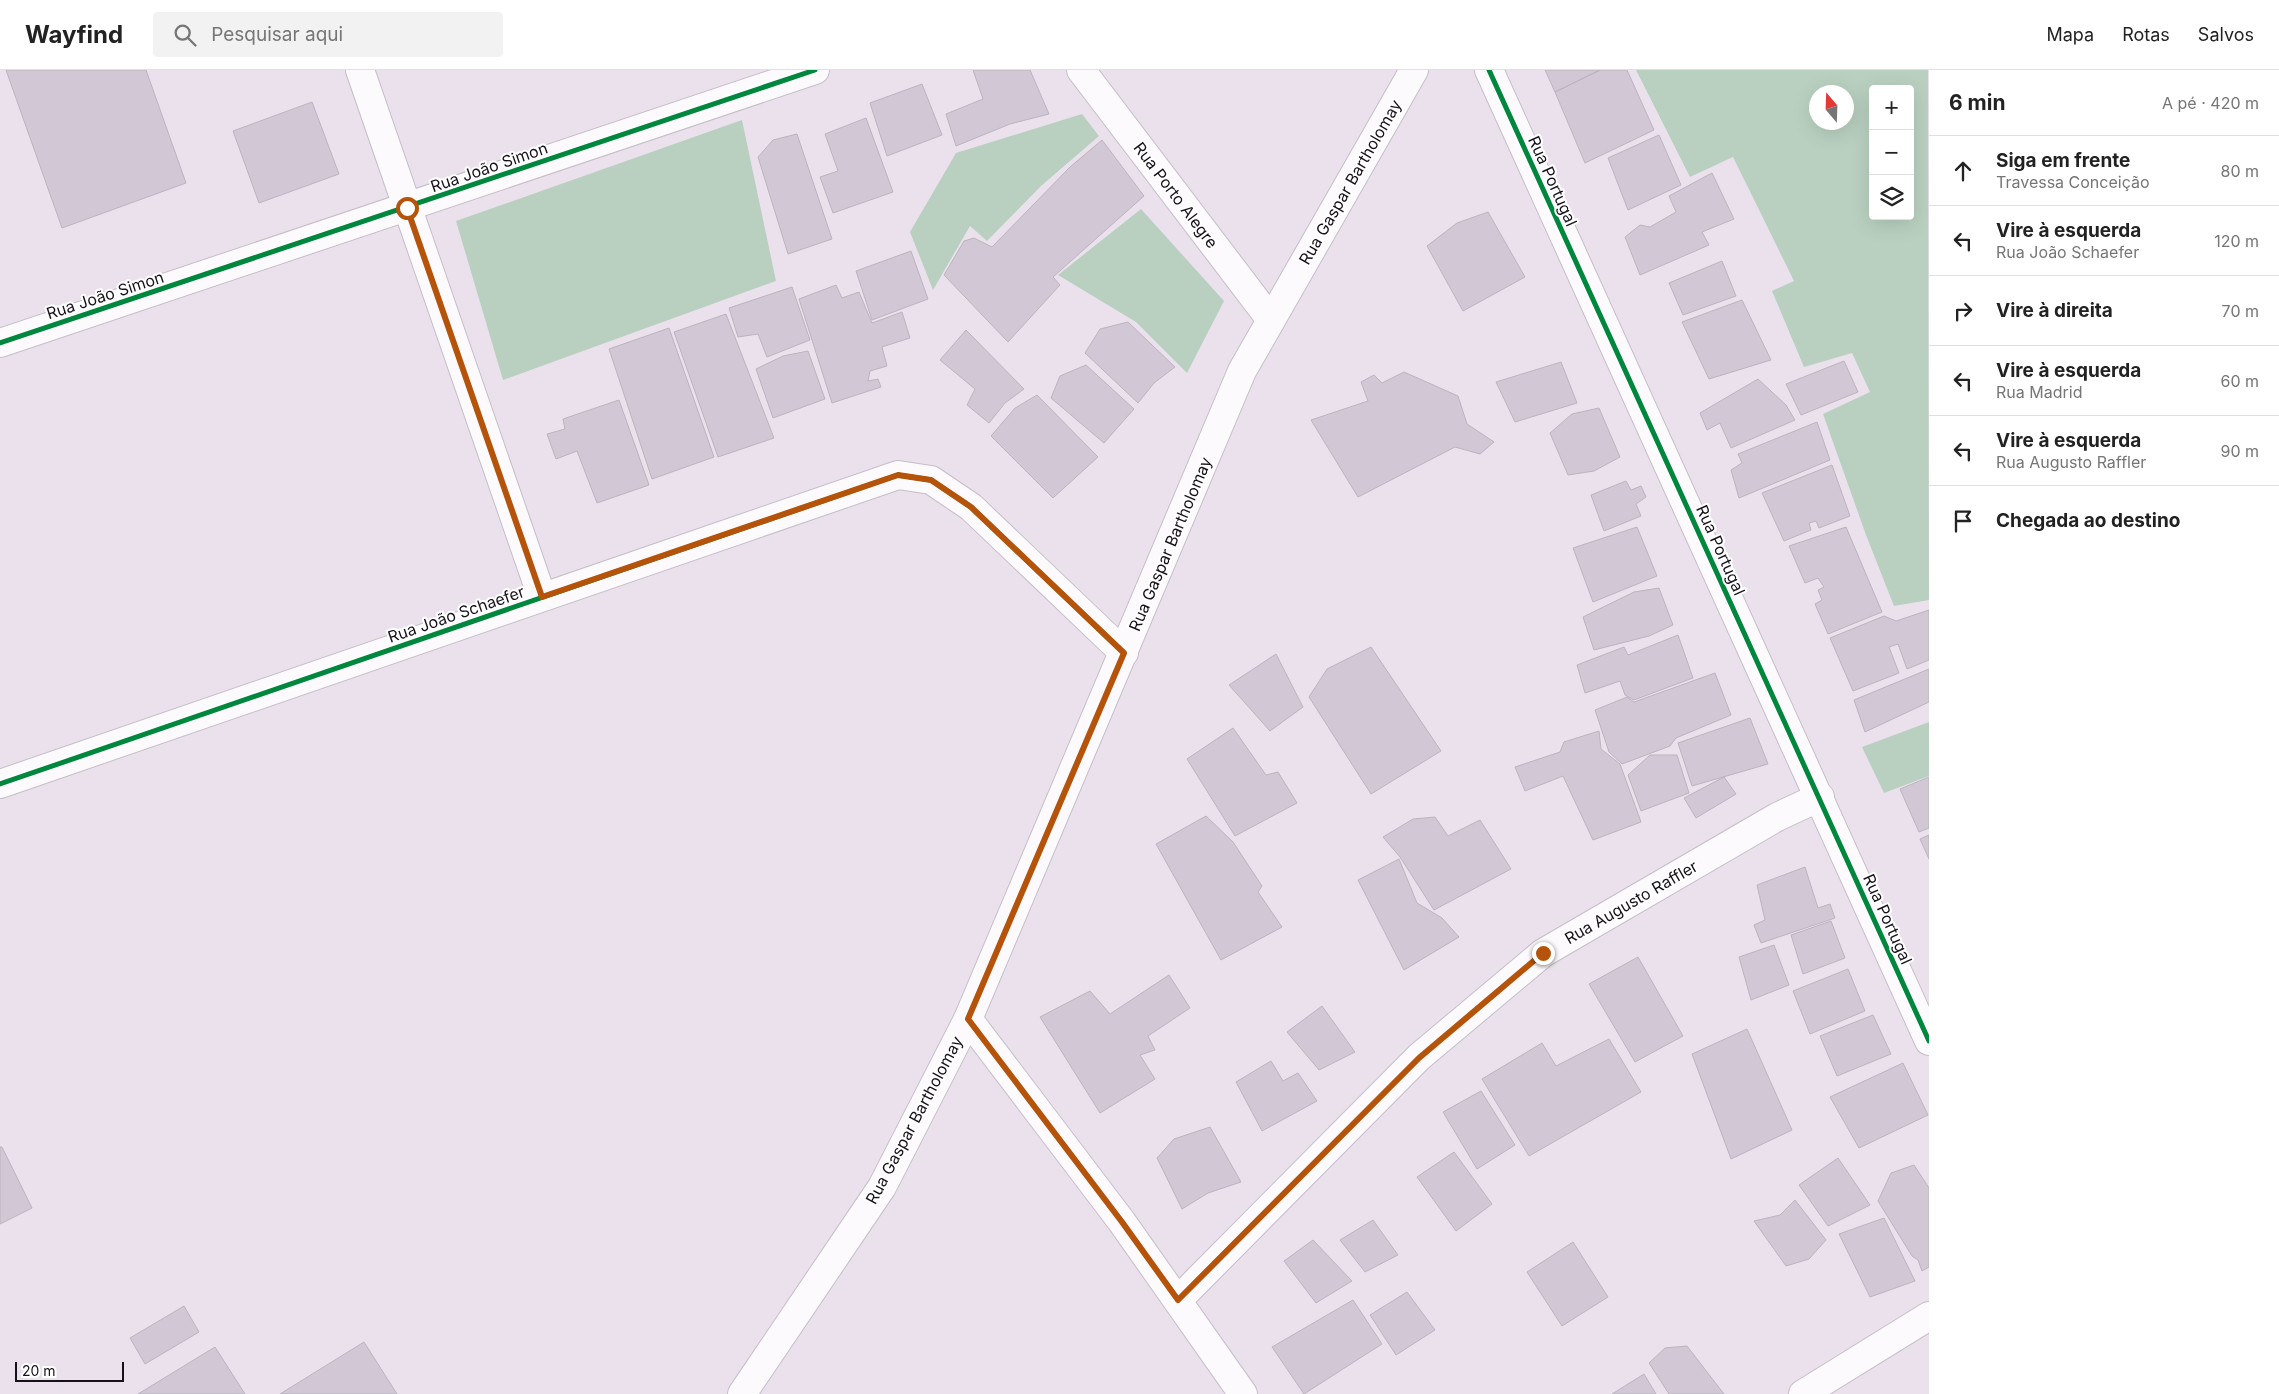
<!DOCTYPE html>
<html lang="pt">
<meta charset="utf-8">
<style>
:root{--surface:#fff;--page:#f2f2f2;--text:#222;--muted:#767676;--line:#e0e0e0}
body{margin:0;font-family:Inter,sans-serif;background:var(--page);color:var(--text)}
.controls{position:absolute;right:15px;top:15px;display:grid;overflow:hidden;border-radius:5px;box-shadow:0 5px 20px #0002}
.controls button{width:45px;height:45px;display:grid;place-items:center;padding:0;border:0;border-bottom:1px solid var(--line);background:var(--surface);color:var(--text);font:25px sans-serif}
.compass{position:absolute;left:1809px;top:15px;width:45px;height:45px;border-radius:50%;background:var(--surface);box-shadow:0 5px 20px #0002;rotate:341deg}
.scale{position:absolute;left:15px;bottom:12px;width:109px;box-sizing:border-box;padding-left:5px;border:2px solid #161119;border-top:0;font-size:14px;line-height:18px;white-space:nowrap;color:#161119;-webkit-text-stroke:4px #fff;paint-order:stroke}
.stop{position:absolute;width:15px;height:15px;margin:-11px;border:4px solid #b45309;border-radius:50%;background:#fff}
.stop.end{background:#b45309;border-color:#fff;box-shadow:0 1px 5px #0008}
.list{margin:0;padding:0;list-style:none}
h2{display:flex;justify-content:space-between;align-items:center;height:65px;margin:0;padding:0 20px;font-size:21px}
h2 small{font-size:16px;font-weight:400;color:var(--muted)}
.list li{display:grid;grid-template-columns:32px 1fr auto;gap:15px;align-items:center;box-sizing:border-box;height:70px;padding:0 20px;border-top:1px solid var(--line)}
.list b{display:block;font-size:19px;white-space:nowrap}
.list p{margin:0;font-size:16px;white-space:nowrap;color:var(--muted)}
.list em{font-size:16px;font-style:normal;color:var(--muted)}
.icon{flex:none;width:28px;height:28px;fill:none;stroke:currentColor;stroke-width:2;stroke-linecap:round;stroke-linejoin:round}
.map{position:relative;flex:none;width:1929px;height:1324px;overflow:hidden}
header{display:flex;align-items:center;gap:30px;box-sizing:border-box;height:70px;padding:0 25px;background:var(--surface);border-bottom:1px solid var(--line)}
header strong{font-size:24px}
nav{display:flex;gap:28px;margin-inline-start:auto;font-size:18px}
.search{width:350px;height:45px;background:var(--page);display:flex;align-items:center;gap:12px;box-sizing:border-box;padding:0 18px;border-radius:5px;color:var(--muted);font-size:19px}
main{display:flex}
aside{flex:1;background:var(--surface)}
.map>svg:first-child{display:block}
.green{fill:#b9d0c0;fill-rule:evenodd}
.building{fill:#d1c7d5;stroke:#bbb4be}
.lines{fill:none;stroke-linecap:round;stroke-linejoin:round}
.minor-casing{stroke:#c5bec8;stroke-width:30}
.major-casing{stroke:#c5bec8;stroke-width:30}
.minor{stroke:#fcfafc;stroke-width:28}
.major{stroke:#fcfafc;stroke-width:28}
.cycleway-casing{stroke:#fff;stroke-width:8}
.cycleway{stroke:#00873e;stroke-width:5}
.route{stroke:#b45309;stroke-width:6}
.labels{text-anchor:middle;stroke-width:4;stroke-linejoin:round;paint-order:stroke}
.street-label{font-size:16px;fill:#161119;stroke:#fff}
</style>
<header>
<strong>Wayfind</strong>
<div class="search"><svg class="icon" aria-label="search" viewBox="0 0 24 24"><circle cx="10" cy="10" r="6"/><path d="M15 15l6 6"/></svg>Pesquisar aqui</div>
<nav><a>Mapa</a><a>Rotas</a><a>Salvos</a></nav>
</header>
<main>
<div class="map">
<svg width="1929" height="1324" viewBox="0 0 1929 1324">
<rect width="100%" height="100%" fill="#eae1ed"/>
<path class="green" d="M1636 0H1928L1929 530 1894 536 1866 465 1823 344 1870 322 1852 283 1804 297 1772 221 1794 211 1733 87 1690 107ZM1873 19H1910V146H1873ZM1816 22H1846V52H1816Z
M1082 44 1099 66 1041 116 987 171 970 156 933 220 910 162 956 83Z
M742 50 776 211 503 310 456 151Z
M1141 139 1224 231 1187 303 1136 252 1058 205Z
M1929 652V706L1884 723 1862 677Z"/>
<path class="building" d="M6 0H146L186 113 62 158Z
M973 0H1030L1049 44 1010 54 956 76 946 44 983 29Z
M1545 0H1600L1555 22Z
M1600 0H1627L1654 60 1585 93 1555 22Z
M922 14 942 65 887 86 870 33Z
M312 32 339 104 259 133 233 61Z
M866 48 893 122 833 143 820 107 838 101 825 64Z
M797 64 832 169 788 184 758 87 773 70Z
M1659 65 1681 115 1628 140 1608 88Z
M1102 70 1144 126 1053 207 1060 215 1008 272 944 205 964 171 974 168 992 177 1070 97Z
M1712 103 1734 149 1702 162 1709 175 1640 205 1625 167 1640 155 1650 157 1676 142 1669 126Z
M1488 142 1525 207 1463 241 1427 176 1457 153Z
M911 181 928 229 872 250 856 201Z
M1722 191 1736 226 1683 245 1669 213Z
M836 215 842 228 859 222 872 253 902 242 910 268 882 277 887 296 870 301 868 311 878 309 881 317 832 333 799 229Z
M792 217 810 270 767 287 758 264 738 267 729 238Z
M1742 230 1771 290 1709 309 1682 252Z
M726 244 774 368 718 387 674 262Z
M1128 252 1175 297 1154 313 1138 333 1085 283 1100 259Z
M669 258 714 387 652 409 609 279Z
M966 260 1024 319 1005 333 989 353 967 335 975 319 940 290Z
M808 281 825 329 773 348 756 299 783 286Z
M1844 291 1858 322 1801 345 1786 314Z
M1561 292 1577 333 1515 352 1496 312Z
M1086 295 1134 339 1104 373 1051 328 1060 306Z
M1404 302 1458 326 1467 354 1494 372 1480 384 1455 377 1358 427 1311 350 1368 331 1361 312 1374 305 1382 313Z
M1758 309 1786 335 1795 350 1731 378 1720 353 1707 360 1700 343Z
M1037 325 1098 387 1053 428 991 366 1015 338Z
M619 330 649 415 597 433 577 381 556 389 547 364 565 359 563 349Z
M1599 338 1620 387 1594 401 1568 405 1550 363 1572 344Z
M1817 352 1830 390 1739 428 1731 400 1742 393 1738 384Z
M1832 395 1850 446 1819 458 1816 451 1809 453 1811 460 1784 471 1762 423Z
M1626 411 1631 420 1641 416 1646 427 1636 434 1641 446 1604 461 1591 425Z
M1637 457 1657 506 1593 532 1573 478Z
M1846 457 1882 542 1828 564 1815 534 1822 530 1818 520 1824 517 1818 508 1805 513 1789 476Z
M1659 518 1673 555 1649 566 1594 580 1583 547 1634 522Z
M1929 540V590L1907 599 1898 574 1889 577 1899 603 1853 621 1830 568 1884 546 1896 551Z
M1678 565 1693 608 1634 630 1625 625 1620 611 1585 623 1577 595 1624 577 1628 585Z
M1371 577 1441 681 1371 724 1309 627 1327 599Z
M1276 584 1303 637 1270 661 1229 615Z
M1929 599V632L1865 662 1854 630Z
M1715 603 1731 645 1676 668 1670 676 1622 694 1609 682 1595 640 1627 627 1634 632Z
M1750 648 1768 694 1692 716 1678 673Z
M1233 658 1266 705 1278 702 1297 733 1235 766 1187 689Z
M1599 661 1601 679 1620 694 1641 752 1593 770 1563 706 1525 721 1515 697 1560 682 1564 672Z
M1650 685H1677L1689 723 1641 741 1628 705Z
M1724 707 1736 724 1696 748 1684 728Z
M1929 707V758L1919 762 1900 719Z
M1206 746 1233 772 1262 816 1258 822 1282 857 1221 890 1156 774Z
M1435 747 1448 766 1480 750 1511 799 1434 840 1400 787 1383 767 1413 749Z
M1929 765V789L1920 769Z
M1399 789 1417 833 1442 848 1459 867 1404 900 1358 810Z
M1805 797 1818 838 1830 834 1835 848 1761 873 1754 855 1765 850 1757 815Z
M1831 851 1845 888 1803 904 1791 865Z
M1774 875 1789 915 1751 930 1739 887Z
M1638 887 1683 966 1635 992 1589 914Z
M1848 899 1865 941 1810 964 1793 921Z
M1169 905 1190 938 1148 966 1155 980 1140 985 1155 1009 1100 1043 1040 947 1090 921 1110 944Z
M1322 936 1355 982 1319 1000 1287 962Z
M1873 945 1891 984 1837 1006 1820 966Z
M1747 959 1792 1060 1731 1089 1692 984Z
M1609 969 1641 1022 1529 1086 1482 1009 1542 973 1556 996Z
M1271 991 1283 1011 1298 1003 1317 1031 1262 1061 1236 1012Z
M1903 993 1928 1045 1859 1078 1830 1027Z
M1481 1021 1515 1075 1477 1099 1443 1042Z
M1210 1057 1241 1112 1208 1123 1182 1139 1157 1088 1174 1069Z
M0 1077H2L32 1138 0 1154Z
M1454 1082 1492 1134 1456 1161 1417 1107Z
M1838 1088 1870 1135 1828 1156 1799 1115Z
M1914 1095 1929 1118V1197L1922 1201 1918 1190 1912 1186 1878 1131 1891 1103Z
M1795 1130 1826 1170 1809 1189 1786 1196 1754 1151 1780 1145Z
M1884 1148 1915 1211 1870 1227 1839 1164Z
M1373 1150 1398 1185 1365 1202 1340 1170Z
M1313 1170 1352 1211 1316 1233 1284 1191Z
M1573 1172 1608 1227 1562 1256 1527 1202Z
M1407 1222 1435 1260 1396 1285 1370 1245Z
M1353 1230 1382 1274 1304 1324 1272 1277Z
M184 1236 199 1262 145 1294 130 1268Z
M364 1272 397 1324H280Z
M1687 1276 1724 1324H1669L1649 1293 1665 1278Z
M215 1277 245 1324H138Z
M1644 1304 1656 1324H1612Z"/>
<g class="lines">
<defs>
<path id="minor" d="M360 0 542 527
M1081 0 1271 250
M1489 0 1929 971
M0 273 815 0
M0 714 898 405 931 410 971 437 1124 583
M968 949 1122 1152 1243 1324
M1178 1230 1419 987 1543 883 1777 747 1820 727
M1803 1324 1929 1246"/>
<path id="major" d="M742 1324 882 1117 968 949 1242 301 1414 0"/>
</defs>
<use href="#minor" class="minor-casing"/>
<use href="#major" class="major-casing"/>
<use href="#minor" class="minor"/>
<use href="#major" class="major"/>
<defs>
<path id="cycleway" d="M1489 0 1929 971
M0 273 815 0
M0 714 898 405 931 410 971 437 1124 583"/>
</defs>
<use href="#cycleway" class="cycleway-casing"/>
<use href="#cycleway" class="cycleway"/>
</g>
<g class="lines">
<path class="route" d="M407 138 542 527 898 405 931 410 971 437 1124 583 968 949 1122 1152 1178 1230 1419 988 1543 883"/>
</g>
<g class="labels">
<g class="street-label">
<text transform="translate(489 97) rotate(-19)" y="6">Rua João Simon</text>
<text transform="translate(1553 111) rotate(66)" y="6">Rua Portugal</text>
<text transform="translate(1350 112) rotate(-60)" y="6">Rua Gaspar Bartholomay</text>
<text transform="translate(1176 125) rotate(53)" y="6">Rua Porto Alegre</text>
<text transform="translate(105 225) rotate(-18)" y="6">Rua João Simon</text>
<text transform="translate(1170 474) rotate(-67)" y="6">Rua Gaspar Bartholomay</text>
<text transform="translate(1721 480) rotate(66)" y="6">Rua Portugal</text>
<text transform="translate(456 544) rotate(-19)" y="6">Rua João Schaefer</text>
<text transform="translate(1631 832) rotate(-30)" y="6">Rua Augusto Raffler</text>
<text transform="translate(1888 849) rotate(66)" y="6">Rua Portugal</text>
<text transform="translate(914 1050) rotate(-62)" y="6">Rua Gaspar Bartholomay</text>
</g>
</g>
</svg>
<div class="controls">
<button>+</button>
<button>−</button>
<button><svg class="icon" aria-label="layers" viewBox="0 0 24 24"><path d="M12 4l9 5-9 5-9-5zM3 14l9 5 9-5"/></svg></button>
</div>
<svg class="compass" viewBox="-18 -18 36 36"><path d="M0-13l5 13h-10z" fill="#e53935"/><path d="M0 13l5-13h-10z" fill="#767676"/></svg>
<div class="scale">20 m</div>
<div class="stop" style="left:407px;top:138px"></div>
<div class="stop end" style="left:1543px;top:883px"></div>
</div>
<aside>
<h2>6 min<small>A pé · 420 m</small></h2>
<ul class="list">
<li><svg class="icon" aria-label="ahead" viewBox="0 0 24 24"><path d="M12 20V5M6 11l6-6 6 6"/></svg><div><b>Siga em frente</b><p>Travessa Conceição</p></div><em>80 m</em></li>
<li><svg class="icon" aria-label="left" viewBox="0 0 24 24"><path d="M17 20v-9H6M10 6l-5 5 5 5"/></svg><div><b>Vire à esquerda</b><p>Rua João Schaefer</p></div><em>120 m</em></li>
<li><svg class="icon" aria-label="right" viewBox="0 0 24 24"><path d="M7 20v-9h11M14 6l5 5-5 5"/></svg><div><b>Vire à direita</b></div><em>70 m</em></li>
<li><svg class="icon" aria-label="left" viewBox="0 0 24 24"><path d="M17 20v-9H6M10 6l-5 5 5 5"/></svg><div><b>Vire à esquerda</b><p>Rua Madrid</p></div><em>60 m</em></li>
<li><svg class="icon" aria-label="left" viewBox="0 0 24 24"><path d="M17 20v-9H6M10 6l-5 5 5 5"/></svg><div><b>Vire à esquerda</b><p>Rua Augusto Raffler</p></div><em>90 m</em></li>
<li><svg class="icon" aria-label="arrive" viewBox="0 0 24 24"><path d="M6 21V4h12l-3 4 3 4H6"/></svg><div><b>Chegada ao destino</b></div></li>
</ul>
</aside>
</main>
